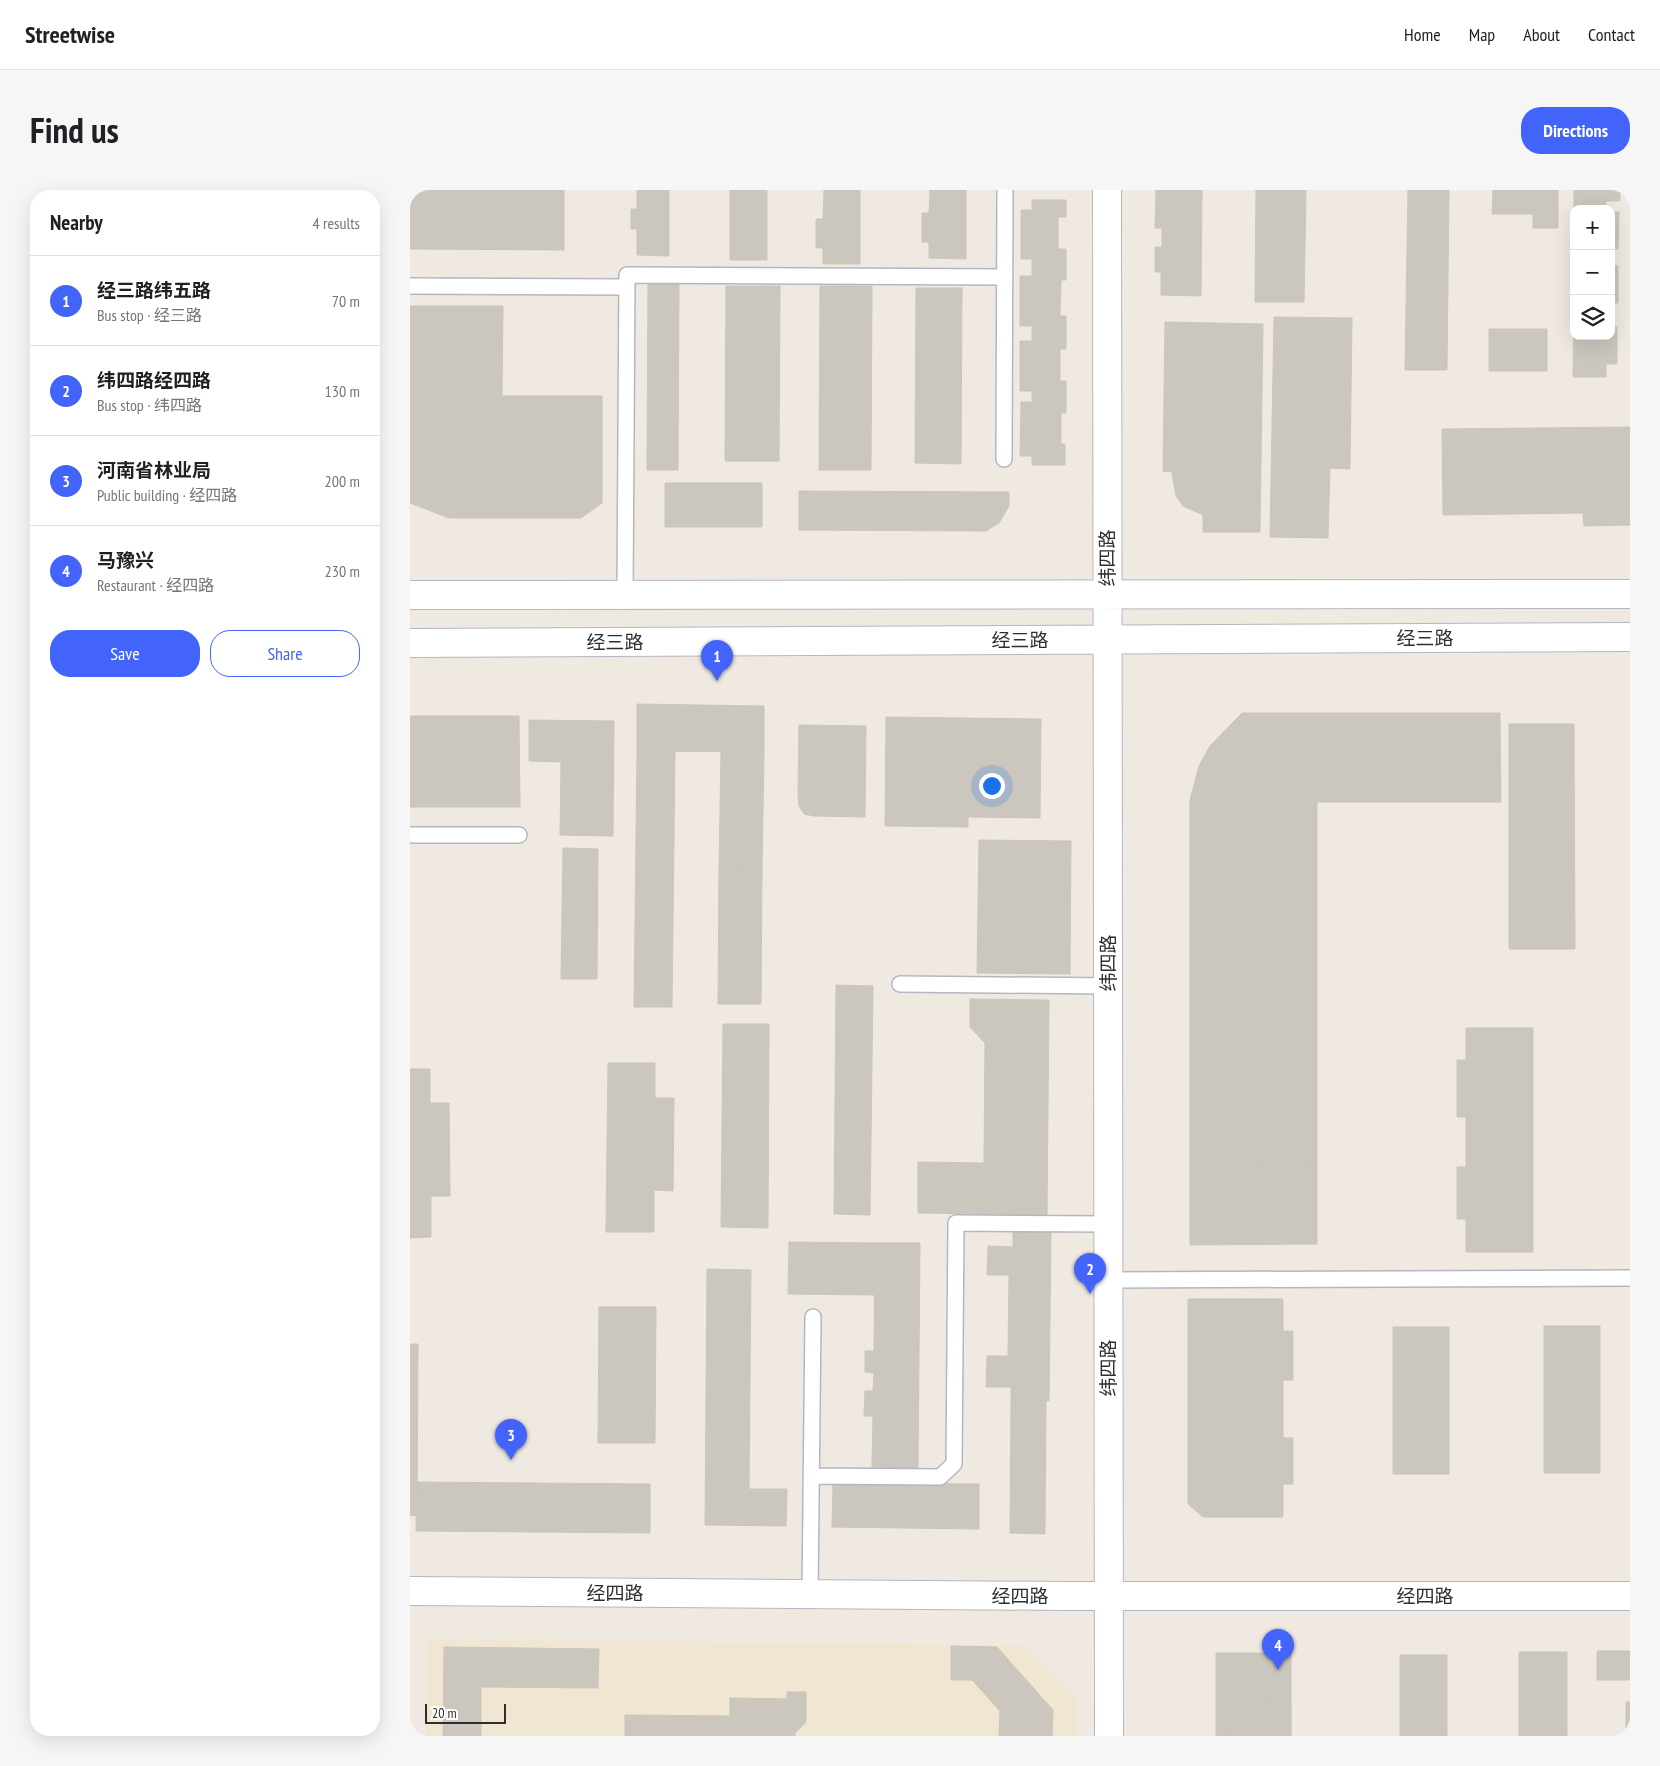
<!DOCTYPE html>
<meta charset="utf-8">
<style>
:root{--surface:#fff;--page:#f6f6f6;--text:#202124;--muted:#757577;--line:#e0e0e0;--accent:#4264fb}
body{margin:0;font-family:"PT Sans Narrow","Noto Sans SC",sans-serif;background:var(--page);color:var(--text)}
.controls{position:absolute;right:15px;top:15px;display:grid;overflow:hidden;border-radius:10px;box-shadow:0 5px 20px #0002}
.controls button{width:45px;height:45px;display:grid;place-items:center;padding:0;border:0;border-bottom:1px solid var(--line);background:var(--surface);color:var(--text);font:25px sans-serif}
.scale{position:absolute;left:15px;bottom:12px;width:81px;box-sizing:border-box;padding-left:5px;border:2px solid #2e2e2e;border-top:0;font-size:14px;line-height:18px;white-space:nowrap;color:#2e2e2e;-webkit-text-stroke:4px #fff;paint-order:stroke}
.you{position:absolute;left:581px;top:595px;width:18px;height:18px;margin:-12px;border:4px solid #fff;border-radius:50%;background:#1a73e8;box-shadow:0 0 0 8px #1a73e833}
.badge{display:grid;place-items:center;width:32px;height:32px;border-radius:50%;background:var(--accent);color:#fff;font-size:16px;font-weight:700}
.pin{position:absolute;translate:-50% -41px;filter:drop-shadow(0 1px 2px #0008)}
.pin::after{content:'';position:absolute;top:26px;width:18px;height:15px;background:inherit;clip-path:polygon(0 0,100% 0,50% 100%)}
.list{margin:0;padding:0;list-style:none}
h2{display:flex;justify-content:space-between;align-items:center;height:65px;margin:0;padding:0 20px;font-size:21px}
h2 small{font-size:16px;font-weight:400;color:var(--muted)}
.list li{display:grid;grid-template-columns:32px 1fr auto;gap:15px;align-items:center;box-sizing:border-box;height:90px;padding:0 20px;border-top:1px solid var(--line)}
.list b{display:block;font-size:19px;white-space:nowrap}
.list p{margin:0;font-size:16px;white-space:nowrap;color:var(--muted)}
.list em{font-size:16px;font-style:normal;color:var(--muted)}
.actions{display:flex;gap:10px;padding:15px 20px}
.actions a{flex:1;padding:11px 0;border:1px solid var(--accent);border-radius:20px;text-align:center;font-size:18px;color:var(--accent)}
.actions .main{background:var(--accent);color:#fff}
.icon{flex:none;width:28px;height:28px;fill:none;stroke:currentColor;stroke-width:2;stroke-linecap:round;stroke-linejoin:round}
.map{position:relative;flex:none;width:1220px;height:1546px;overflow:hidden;border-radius:20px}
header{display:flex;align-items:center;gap:30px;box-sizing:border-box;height:70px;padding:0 25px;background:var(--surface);border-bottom:1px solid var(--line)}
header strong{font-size:24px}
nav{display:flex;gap:28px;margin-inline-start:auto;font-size:18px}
.intro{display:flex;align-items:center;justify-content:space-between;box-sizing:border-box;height:120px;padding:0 30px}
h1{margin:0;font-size:35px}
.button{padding:12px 22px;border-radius:20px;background:var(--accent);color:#fff;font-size:18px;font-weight:700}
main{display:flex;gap:30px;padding:0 30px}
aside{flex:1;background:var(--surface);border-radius:20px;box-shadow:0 5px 20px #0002}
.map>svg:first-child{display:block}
.education{fill:#f0e6d1}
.building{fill:#cbc7bf;stroke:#cbc5ba}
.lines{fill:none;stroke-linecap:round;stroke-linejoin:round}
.lane-casing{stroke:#b4b7c1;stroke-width:18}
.street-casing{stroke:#b4b7c1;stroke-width:30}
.secondary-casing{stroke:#b4b7c1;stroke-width:30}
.lane{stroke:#fff;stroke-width:15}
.street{stroke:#fff;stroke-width:28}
.secondary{stroke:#fff;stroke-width:28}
.labels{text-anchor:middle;stroke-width:4;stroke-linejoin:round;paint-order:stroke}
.street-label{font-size:19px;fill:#2e2e2e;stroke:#fff}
</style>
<header>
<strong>Streetwise</strong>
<nav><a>Home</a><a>Map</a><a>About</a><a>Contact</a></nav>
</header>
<div class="intro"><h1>Find us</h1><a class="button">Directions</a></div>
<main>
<aside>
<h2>Nearby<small>4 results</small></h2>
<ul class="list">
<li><span class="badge">1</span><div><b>经三路纬五路</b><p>Bus stop · 经三路</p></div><em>70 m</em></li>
<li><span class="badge">2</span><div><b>纬四路经四路</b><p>Bus stop · 纬四路</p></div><em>130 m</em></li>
<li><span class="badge">3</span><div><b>河南省林业局</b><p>Public building · 经四路</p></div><em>200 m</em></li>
<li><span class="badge">4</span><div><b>马豫兴</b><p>Restaurant · 经四路</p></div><em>230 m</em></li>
</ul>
<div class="actions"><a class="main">Save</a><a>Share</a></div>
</aside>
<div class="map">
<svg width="1220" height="1546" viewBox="0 0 1220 1546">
<rect width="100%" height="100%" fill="#efe9e1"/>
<path class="education" d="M17 1449 614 1455 667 1509V1546H16Z"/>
<path class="building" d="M0 0H154V60L0 59Z
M227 0H259V66L227 65V39H221V19H227Z
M320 0H357V70H320Z
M414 0H450V74H413V58H406V29H413Z
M520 0H556V69L519 68V52H512V23H519Z
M746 0H792L791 106 751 105V82H745V57H752V38H745Z
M846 0H896L894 112H845Z
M998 0H1039L1037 180H995Z
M1083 0H1148V38H1123V24H1082Z
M1164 0H1210V11H1196V19H1164Z
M622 10H656V27H648V59H656V90H651L650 126H656V159H650V191H656V223H651V254H655V275H622V266H610L611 212H622V201H610V151H622V136H610V86H622V69H611V20H622Z
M1201 22H1209L1208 59H1201Z
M1201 75 1208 76V113H1201Z
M238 94H269L268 280H237Z
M316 96H370L369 271H315Z
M410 96H462L461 280H409Z
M506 98H552L551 274 505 273Z
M1164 108V146H1201V137H1207V174H1196V187H1163Z
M0 116H93L92 206H192V313L171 328H39L0 313Z
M864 127 942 128 940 279 920 278 918 348 860 347Z
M755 132 853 134 850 342H793V325L773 316 766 306 762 282 753 281Z
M1079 139H1137V181H1079Z
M1220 237V335L1174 336 1173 323 1033 325 1032 239Z
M255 293H352V337H255Z
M389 301 599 302V316L589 333 576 341 389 340Z
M227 514 354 516V562L227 561Z
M832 523H1090L1091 612H907V1054L780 1055V610L789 576 800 556Z
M0 526H109L110 617H0Z
M476 527 631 529 630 628 558 627V637L475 636Z
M119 530 204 531 203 646 150 645 151 572 119 571Z
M1099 534H1164L1165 759H1099Z
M389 535 456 536 455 627 404 626 394 624 389 616 388 605Z
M227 561H265L262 817H224Z
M311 562H354L352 680 309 679Z
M569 650 661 651 660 784 567 783Z
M153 658 188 659 187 789H151Z
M309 679 352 680 351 814H308Z
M426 795 463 796 460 1025 424 1024Z
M901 801V976H846V802Z
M560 809 639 810 637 1025 508 1023V972L574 973 575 853 560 837Z
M313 834H359L358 1038 311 1037Z
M1056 838H1123V1062H1056V1029H1047V977H1056V927H1047V870H1056Z
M198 873H245V908H264L263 1001 244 1000V1042H196Z
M0 879H20V913H39L40 1006H21V1047L0 1048Z
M603 1041 641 1042 639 1211 601 1210V1197H576L577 1166H598L599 1085H577L578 1056 603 1057Z
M379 1052 465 1053 464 1105 378 1104Z
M465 1053H510L508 1278 462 1277 463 1226H454L455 1201H463L464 1183 455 1182V1161H464Z
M297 1079 341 1080 339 1299H377L376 1336 295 1335Z
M778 1109H811L812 1327H793L778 1314Z
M811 1109H873V1141H883V1190H873V1248H883V1294H873V1327H812Z
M189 1117H246L245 1253H188Z
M1134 1136H1190V1283H1134Z
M983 1137H1039V1284H983Z
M0 1154H8L7 1326 0 1325Z
M601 1210 636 1211 635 1344 600 1343Z
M7 1292 240 1294V1343L6 1341Z
M423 1293 569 1294V1339L422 1337Z
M541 1456 587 1457 643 1520 642 1546H589L590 1521 562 1490H541Z
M34 1457 189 1459 188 1498 71 1497V1546H33Z
M1187 1461H1220V1490H1187Z
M1109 1462H1157V1546H1109Z
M806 1463H881V1546H806Z
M990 1465H1037V1546H990Z
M815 1472H858V1513H881V1546H815Z
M377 1502H396V1532L385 1543V1546H215V1525L320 1526V1508L377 1509Z
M1216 1512H1220V1546H1216Z"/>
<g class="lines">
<defs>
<path id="lane" d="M0 96 217 97
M594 269 595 0
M215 405 217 85 595 87
M0 645H109
M490 794 698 796
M698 1090 1220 1088
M401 1286 530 1287 544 1274 546 1033 698 1034
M400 1404 403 1127"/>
<path id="street" d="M0 1401 656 1406H1220"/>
<path id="secondary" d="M697 0 699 1546
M0 405 1220 404
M0 453 1220 447"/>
</defs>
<use href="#lane" class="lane-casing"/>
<use href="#street" class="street-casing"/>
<use href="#secondary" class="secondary-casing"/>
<use href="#lane" class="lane"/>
<use href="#street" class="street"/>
<use href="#secondary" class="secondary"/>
</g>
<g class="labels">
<g class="street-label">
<text transform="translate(697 368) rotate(-90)" y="7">纬四路</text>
<text x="1015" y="455">经三路</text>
<text x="610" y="457">经三路</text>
<text x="205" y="459">经三路</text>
<text transform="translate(698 773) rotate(-90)" y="7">纬四路</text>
<text transform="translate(698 1178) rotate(-90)" y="7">纬四路</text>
<text x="205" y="1410">经四路</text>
<text x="610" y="1413">经四路</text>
<text x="1015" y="1413">经四路</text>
</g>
</g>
</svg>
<div class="controls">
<button>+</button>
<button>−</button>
<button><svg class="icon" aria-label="layers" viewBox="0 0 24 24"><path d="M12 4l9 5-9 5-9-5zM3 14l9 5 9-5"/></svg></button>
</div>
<div class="scale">20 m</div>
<div class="you"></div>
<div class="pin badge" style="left:307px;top:491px">1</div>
<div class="pin badge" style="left:680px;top:1104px">2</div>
<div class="pin badge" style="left:101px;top:1270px">3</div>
<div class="pin badge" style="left:868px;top:1480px">4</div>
</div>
</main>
